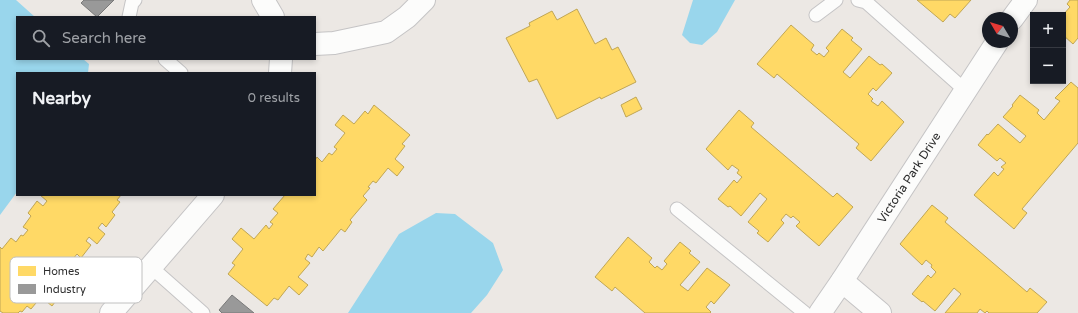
<!DOCTYPE html>
<meta charset="utf-8">
<style>
:root{--surface:#171b24;--page:#20242c;--text:#f1f3f6;--muted:#9ea1a6;--line:#363941}
body{margin:0;font-family:"Varela Round",sans-serif;background:var(--page);color:var(--text)}
.controls{position:absolute;right:12px;top:12px;display:grid;overflow:hidden;border-radius:0px;box-shadow:0 2px 6px #0003}
.controls button{width:36px;height:36px;display:grid;place-items:center;padding:0;border:0;border-bottom:1px solid var(--line);background:var(--surface);color:var(--text);font:20px sans-serif}
.compass{position:absolute;left:982px;top:12px;width:36px;height:36px;border-radius:50%;background:var(--surface);box-shadow:0 2px 6px #0003;rotate:308deg}
.list{margin:0;padding:0;list-style:none}
h2{display:flex;justify-content:space-between;align-items:center;height:52px;margin:0;padding:0 16px;font-size:17px}
h2 small{font-size:13px;font-weight:400;color:var(--muted)}
.icon{flex:none;width:22px;height:22px;fill:none;stroke:currentColor;stroke-width:2;stroke-linecap:round;stroke-linejoin:round}
.map{position:relative;flex:none;width:1078px;height:313px;overflow:hidden}
.search{position:absolute;background:var(--surface);box-shadow:0 2px 6px #0003;left:16px;top:16px;width:300px;height:44px;display:flex;align-items:center;gap:10px;box-sizing:border-box;padding:0 14px;border-radius:0px;color:var(--muted);font-size:15px}
.panel{position:absolute;background:var(--surface);box-shadow:0 2px 6px #0003;left:16px;top:72px;width:300px;height:124px;border-radius:0px}
.map>svg:first-child{display:block}
.water{fill:#99d6ec}
.homes{fill:#ffd966;stroke:#c0a655}
.industry{fill:#999;stroke:#797979}
.lines{fill:none;stroke-linecap:round;stroke-linejoin:round}
.lane-casing{stroke:#c5c4c5;stroke-width:15}
.street-casing{stroke:#c5c4c5;stroke-width:24}
.lane{stroke:#fcfcfb;stroke-width:13}
.street{stroke:#fcfcfb;stroke-width:22}
.labels{text-anchor:middle;stroke-width:4;stroke-linejoin:round;paint-order:stroke}
.street-label{font-size:12px;fill:#2e2e2e;stroke:#fff}
.key{fill:#fff;stroke:#c0c0c0;stroke-width:1}
.key-label{font-size:11px;fill:#2e2e2e}
</style>
<div class="map">
<svg width="1078" height="313" viewBox="0 0 1078 313">
<rect width="100%" height="100%" fill="#ece8e4"/>
<path class="water" d="M0 0H16L35 17H17V59H83L89 64 88 73H17V192L0 215Z
M693 0H735L717 32 702 45 690 43 682 35Z
M436 213 455 214 493 243 503 270 487 295 471 313H348L399 234Z"/>
<path class="homes" d="M917 0H971L955 18 950 14 943 22Z
M1070 0H1078V38L1073 44 1063 35V15L1070 7 1067 4Z
M577 9 595 44 606 38 612 50 618 47 636 82 601 99 600 97 557 119 537 79 529 82 506 38 530 26 529 23 552 11 557 20Z
M791 25 814 45 811 50 817 55 819 53 824 57 829 51 826 48 842 29 853 38 851 40 862 49 843 72 850 78 869 56 880 65 882 64 892 73 876 91 873 88 868 94 873 99 871 101 878 106 882 101 904 122 871 161 856 148 859 144 777 74 774 78 757 64Z
M1071 82 1078 88V143L1022 209 1027 213 1014 229 974 195 994 172 998 176 1004 169 1001 167 1006 163 1000 158 997 161 978 145 987 134 988 135 998 124 1020 143 1026 136 1003 117 1013 106 1012 105 1020 95 1039 110 1037 113 1044 120 1060 101 1055 98Z
M636 97 642 109 626 117 621 105Z
M374 105 410 135 402 144 405 146 395 159 404 167 397 176 388 168 376 183 373 181 368 187 370 188 363 196 367 200 350 220 352 222 345 232 341 229 323 251 319 247 312 257 308 254 305 259 310 263 298 277 308 285 299 295 289 286 278 300 274 298 267 306 228 274 235 265 232 263 243 249 232 239 241 228 254 239 266 225 269 229 273 224 270 222 278 213 273 209 285 195H315V160L317 157 322 162 329 153 332 155 337 149 334 147 345 133 335 125 343 115 354 124 365 111 368 114Z
M739 110 754 123 751 127 833 197 837 193 853 207 819 246 796 226 800 222 793 216 791 218 786 214 781 220 784 223 768 242 757 233 759 231 748 222 767 199 760 193 741 216 730 206 728 207 718 199 734 180 737 183 742 177 737 173 739 170 732 165 728 170 706 149Z
M40 195H121L117 200 120 202 112 212 115 215 106 227 102 223 98 228 105 234 97 244 89 237 86 241 91 245 81 258 77 254 68 265 61 260 56 266 58 268 53 274 57 277 47 289 58 298 52 306 41 297 31 309 27 306 22 312 20 311 18 313H3L0 311V247L2 249 11 238 16 242 21 235 23 236 28 230 23 227 31 216 28 213 37 201 43 206 47 201Z
M932 205 948 218 945 222 1027 292 1030 288 1047 302 1037 313H989L987 311 985 313 980 309 977 313H945L961 294 954 288 935 311 923 301 922 302 912 294 928 275 931 278 936 272 931 267 932 265 926 260 922 265 900 244Z
M628 237 652 258 649 262 655 268 657 266 662 270 667 264 664 261 680 242 691 251 689 253 700 262 680 285 688 291 707 268 730 285 714 304 711 301 706 307 711 312 710 313H645L615 287 612 291 595 277Z"/>
<path class="industry" d="M84 0H114L97 17 81 3Z
M232 295 254 313H222L219 310Z"/>
<g class="lines">
<defs>
<path id="lane" d="M858 0 866 2 966 91
M816 15 836 0
M129 17 132 3 135 0
M165 59 181 73
M677 209 805 313
M151 267 203 313"/>
<g id="street">
<path d="M263 0 273 17"/>
<path d="M1012 19 1026 0"/>
<path d="M315 44 334 43 386 32 407 17 424 0"/>
<path d="M280 73 281 59"/>
<path d="M842 281 880 313"/>
<path d="M111 313 213 195"/>
<path id="s1" d="M820 313 842 281 997 42"/>
</g>
</defs>
<use href="#lane" class="lane-casing"/>
<use href="#street" class="street-casing"/>
<use href="#lane" class="lane"/>
<use href="#street" class="street"/>
</g>
<g class="labels">
<g class="street-label">
<text dy="4" stroke="none"><textPath href="#s1" startOffset="162">Victoria Park Drive</textPath></text>
</g>
</g>
<rect x="10" y="257" width="132" height="46" rx="6" class="key"/>
<rect x="18" y="266" width="18" height="10" fill="#ffd966"/>
<rect x="18" y="284" width="18" height="10" fill="#999"/>
<g class="key-label">
<text x="43" y="275">Homes</text>
<text x="43" y="293">Industry</text>
</g>
</svg>
<div class="controls">
<button>+</button>
<button>−</button>
</div>
<svg class="compass" viewBox="-18 -18 36 36"><path d="M0-13l5 13h-10z" fill="#e53935"/><path d="M0 13l5-13h-10z" fill="#9ea1a6"/></svg>
<div class="search"><svg class="icon" aria-label="search" viewBox="0 0 24 24"><circle cx="10" cy="10" r="6"/><path d="M15 15l6 6"/></svg>Search here</div>
<section class="panel">
<h2>Nearby<small>0 results</small></h2>
<ul class="list">
</ul>
</section>
</div>
